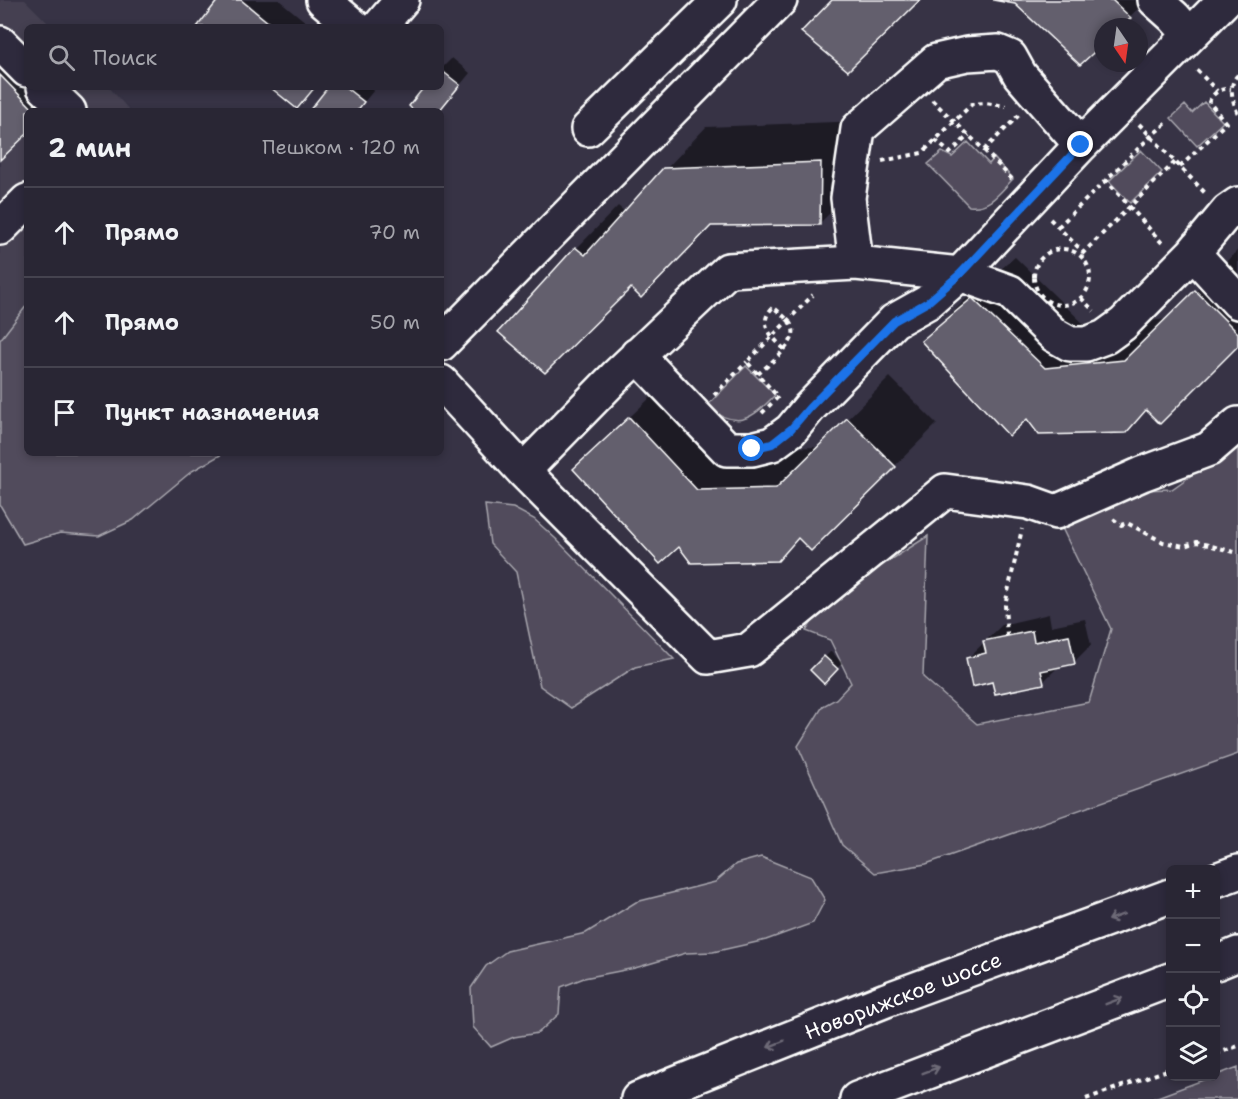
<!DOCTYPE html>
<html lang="ru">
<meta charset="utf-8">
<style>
:root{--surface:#292634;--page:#312e3c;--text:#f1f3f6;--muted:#a5a5ac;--line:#45434f}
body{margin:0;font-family:"Shantell Sans",sans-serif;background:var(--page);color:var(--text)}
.controls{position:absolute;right:18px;bottom:18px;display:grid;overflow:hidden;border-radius:9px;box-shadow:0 3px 9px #0003}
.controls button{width:54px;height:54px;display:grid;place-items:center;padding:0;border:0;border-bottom:2px solid var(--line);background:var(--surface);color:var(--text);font:30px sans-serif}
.compass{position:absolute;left:1094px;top:18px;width:54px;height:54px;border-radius:50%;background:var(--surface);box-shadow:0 3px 9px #0003;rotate:167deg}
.stop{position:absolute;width:18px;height:18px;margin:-14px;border:4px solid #1a73e8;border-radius:50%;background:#fff}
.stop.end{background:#1a73e8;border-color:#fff;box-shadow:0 2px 6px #0008}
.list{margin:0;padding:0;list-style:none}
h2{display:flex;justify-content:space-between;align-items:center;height:78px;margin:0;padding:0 24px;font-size:26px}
h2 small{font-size:20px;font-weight:400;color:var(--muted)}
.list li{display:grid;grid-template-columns:39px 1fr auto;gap:18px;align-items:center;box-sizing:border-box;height:90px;padding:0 24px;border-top:2px solid var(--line)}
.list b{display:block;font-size:22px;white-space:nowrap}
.list em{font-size:20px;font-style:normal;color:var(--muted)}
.icon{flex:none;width:33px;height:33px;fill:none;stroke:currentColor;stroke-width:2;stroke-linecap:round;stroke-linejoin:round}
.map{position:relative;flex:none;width:1238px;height:1099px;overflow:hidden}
.search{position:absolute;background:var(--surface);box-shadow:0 3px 9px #0003;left:24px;top:24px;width:420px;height:66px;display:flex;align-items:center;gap:15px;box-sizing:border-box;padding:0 21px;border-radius:9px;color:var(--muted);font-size:22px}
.panel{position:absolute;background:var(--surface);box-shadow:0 3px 9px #0003;left:24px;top:108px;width:420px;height:348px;border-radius:9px}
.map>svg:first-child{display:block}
.built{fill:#444051}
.green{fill:#514c5c;stroke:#a8a6ae;stroke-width:1.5}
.shadow{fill:#0007}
.building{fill:#635f6d;stroke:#fff;stroke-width:1.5}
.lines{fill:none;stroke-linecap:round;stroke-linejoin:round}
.minor-casing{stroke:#fff;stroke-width:38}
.highway-casing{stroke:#fff;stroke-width:38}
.path{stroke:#fff;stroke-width:4;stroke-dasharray:4.5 4.5;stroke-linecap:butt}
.minor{stroke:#2f2a3d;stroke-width:33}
.highway{stroke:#2f2a3d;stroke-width:33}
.oneway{stroke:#6d6a77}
.route{stroke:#1a73e8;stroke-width:8}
.labels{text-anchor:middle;stroke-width:6;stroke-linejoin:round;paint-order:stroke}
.street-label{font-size:21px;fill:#fff;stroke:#2f2a3d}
</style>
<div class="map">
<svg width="1238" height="1099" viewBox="0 0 1238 1099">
<rect width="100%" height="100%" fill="#373345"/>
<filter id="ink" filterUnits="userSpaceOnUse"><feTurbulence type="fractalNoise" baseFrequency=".0167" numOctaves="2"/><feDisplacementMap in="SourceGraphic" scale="12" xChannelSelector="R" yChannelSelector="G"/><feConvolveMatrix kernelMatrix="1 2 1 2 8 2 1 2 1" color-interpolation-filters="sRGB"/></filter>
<g filter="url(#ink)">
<path class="built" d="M0 0H25L52 27H27V87H109L130 111H27V305L0 340Z"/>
<path class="green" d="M1204 102 1223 122 1197 146 1171 118 1185 105 1192 113Z
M968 142 989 164 994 158 1013 179C1000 192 990 209 969 206L928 164 942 152 952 157Z
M1141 150 1162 172 1130 203 1109 181Z
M27 305V453H224L192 471 133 520 99 536 60 533 23 544 0 505V340Z
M746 366 775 395C750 421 738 429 706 407Z
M1238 442V754L926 864 875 873 842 845 798 746 823 706 836 699 851 683 830 640 806 631 825 602 928 536 923 677 977 724 1089 702 1111 629 1061 526 1104 491 1172 489Z
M485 505 513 508 534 519 556 539 674 659 635 667 571 708 540 686 516 572 490 544Z
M761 857 811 877 825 900 813 923 766 940 713 952 686 953 635 968 584 978 561 987 559 1014 538 1033 514 1037 491 1047 473 1027 471 988 486 966 507 951 586 933 636 902 715 882 736 864Z
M1238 1067V1099H1152Z"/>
<path class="shadow" d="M220 0H279L312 27H199Z
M1002 0H1147L1119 27H1103V42L1016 3Z
M27 57V87H55L49 111H27V132L0 158V61Z
M452 58 470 73 439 111H417L426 87H441V69Z
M330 87H370L374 90 357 111H311Z
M862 121 861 182 819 224H712L500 332 577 248 618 206 625 212 706 127Z
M1238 218V237L1229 227Z
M1238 250V344L1148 409 1126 432 1027 417 924 341 965 300 1015 257 1087 327 1168 319Z
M672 377 739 449 819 447 890 377 937 424 811 549 799 537 778 559 679 545 575 469Z
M1049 614 1051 626 1085 619 1091 645 1074 662 1059 666 1043 682 993 680 968 658 1002 625Z
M831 651 842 663 824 682 812 670Z"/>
<path class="building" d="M218 0H241L274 27H197Z
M832 0H920L848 71 801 32Z
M993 0H1112L1131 18 1121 27H1103V44L1080 65 1015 4Z
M441 70 460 85 439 111H414L409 106 424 87H441Z
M0 75 35 111H27V134L0 160Z
M270 87H315L297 109Z
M328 87H345L364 102 357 111H309Z
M821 162 820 225 711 226 641 298 631 288 545 373 498 332 575 247 585 255 663 168Z
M1195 290 1238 333V346L1160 424 1146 410 1126 433 1039 435 1027 419 1009 436 921 341 972 298 1045 368 1124 360Z
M629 417 697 490 776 488 847 418 896 467 811 551 798 538 778 561 691 563 679 547 660 564 573 469Z
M1032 631 1034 642 1069 635 1075 664 1041 671 1044 684 995 694 992 682 972 687 966 658 986 653 983 641Z
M824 656 838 669 824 684 810 670Z"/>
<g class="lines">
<defs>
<path id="minor" d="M323 0 355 27
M1155 0 1174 17 1190 35
M379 27 402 0
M0 43 27 70
M44 87 69 111
M588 129 720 0
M0 228 27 201
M1193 253 1238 302
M856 263 848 198 858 129 936 61 967 54 998 52 1010 57 1020 75 1081 145
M441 344 780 0
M637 355 727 449H752L772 444 791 430 809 408 894 321 928 302 960 274 1010 292 1054 335 1070 344H1086L1105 337 1123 324 1193 253 1228 211 1238 204
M441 382 523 471 708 657 749 650 945 491 1028 502 1056 512 1142 474 1209 449 1238 424
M523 471 616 376 728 270 856 263 960 274 1081 145 1225 0"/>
<path id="highway" d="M1216 880 1238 872
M1216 963 1238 954
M638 1099 886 1000 1170 896
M857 1099 1170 980"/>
</defs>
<use href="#minor" class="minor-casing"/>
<use href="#highway" class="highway-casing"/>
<path class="path" d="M1197 70 1217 91
M1238 75C1227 85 1233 102 1238 114
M932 100 984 150 1019 115
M1139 124 1207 195
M935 140 950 153 969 135
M984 150 1012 179
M882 161 922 153 972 104 985 103 1006 106
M1180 167 1226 123 1209 102C1213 92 1221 88 1231 89
M1050 219 1083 252
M1058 227 1106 180
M1162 243 1106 180 1151 136 1169 121
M1034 277a28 28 0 1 1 56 0a28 28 0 1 1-56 0Z
M1082 254 1175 162
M1081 298 1094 311
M758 374C768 365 797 343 793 329 790 320 780 313 773 307 757 323 771 336 784 349
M714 395 747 362
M762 413 778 397 747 362 813 295
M1113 519 1121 525 1127 523 1163 542 1184 546 1197 542 1238 553
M1007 636 1005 605 1022 529
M1216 1054 1238 1046
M1086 1099 1170 1069"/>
<use href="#minor" class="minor"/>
<use href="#highway" class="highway"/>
</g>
<defs><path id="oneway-shaft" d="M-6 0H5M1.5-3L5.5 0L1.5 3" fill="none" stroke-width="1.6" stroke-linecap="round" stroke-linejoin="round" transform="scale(1.5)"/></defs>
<g class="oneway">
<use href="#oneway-shaft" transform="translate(1116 917) rotate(160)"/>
<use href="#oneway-shaft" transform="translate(1114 1001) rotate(-21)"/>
<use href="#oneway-shaft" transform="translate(776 1044) rotate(158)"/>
<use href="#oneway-shaft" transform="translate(931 1070) rotate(-21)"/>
</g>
</g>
<g class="lines" filter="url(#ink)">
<path class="route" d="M752 449 772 444 791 429 809 408 894 321 928 302 960 274 1081 145"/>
</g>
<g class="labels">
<g class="street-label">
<text transform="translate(903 996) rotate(-21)" y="7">Новорижское шоссе</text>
</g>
</g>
</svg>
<div class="controls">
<button>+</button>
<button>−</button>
<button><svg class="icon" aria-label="locate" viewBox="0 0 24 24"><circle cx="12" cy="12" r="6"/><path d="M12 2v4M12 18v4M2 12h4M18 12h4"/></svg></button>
<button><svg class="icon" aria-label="layers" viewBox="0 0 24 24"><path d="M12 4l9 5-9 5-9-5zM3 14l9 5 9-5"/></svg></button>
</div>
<svg class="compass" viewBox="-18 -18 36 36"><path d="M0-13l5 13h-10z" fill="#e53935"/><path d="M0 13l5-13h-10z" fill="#a5a5ac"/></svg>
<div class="stop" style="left:752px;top:449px"></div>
<div class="stop end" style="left:1081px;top:145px"></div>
<div class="search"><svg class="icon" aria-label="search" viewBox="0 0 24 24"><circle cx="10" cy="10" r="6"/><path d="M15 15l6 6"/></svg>Поиск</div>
<section class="panel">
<h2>2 мин<small>Пешком · 120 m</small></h2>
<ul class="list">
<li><svg class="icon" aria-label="ahead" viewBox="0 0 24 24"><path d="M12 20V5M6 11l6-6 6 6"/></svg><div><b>Прямо</b></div><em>70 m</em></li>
<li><svg class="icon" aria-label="ahead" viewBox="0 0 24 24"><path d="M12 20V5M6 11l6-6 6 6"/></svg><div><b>Прямо</b></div><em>50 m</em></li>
<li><svg class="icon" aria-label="arrive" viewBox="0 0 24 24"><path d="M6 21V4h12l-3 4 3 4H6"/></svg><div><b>Пункт назначения</b></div></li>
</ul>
</section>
</div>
